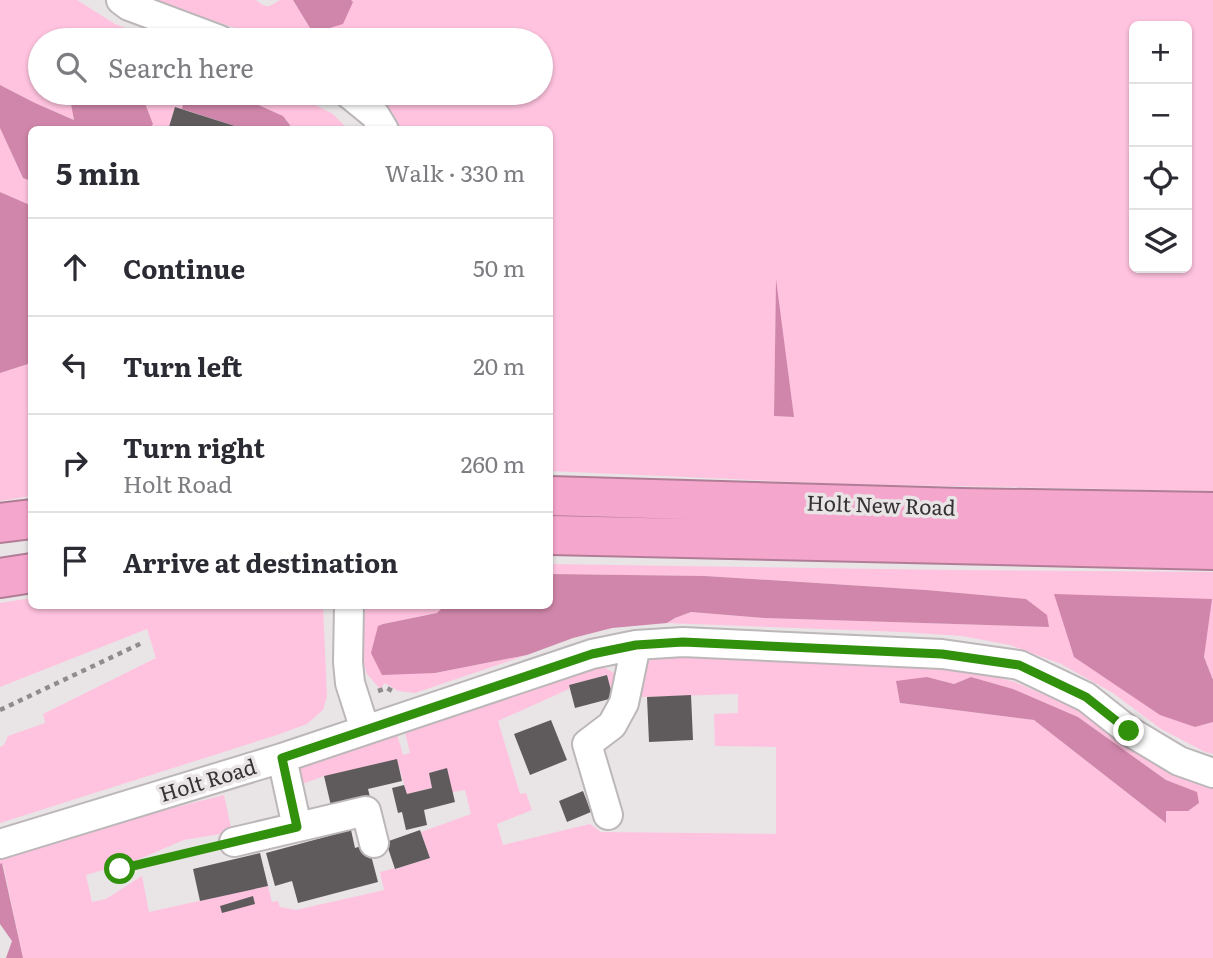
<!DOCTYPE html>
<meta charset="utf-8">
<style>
:root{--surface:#fff;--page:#f2f2f3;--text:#2b2b33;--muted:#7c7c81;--line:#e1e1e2}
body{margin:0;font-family:Literata,serif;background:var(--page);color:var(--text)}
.controls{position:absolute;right:21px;top:21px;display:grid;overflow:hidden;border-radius:10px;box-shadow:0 2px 5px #0004}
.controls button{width:63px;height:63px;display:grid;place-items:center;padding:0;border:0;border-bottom:2px solid var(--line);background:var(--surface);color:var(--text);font:35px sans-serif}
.stop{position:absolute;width:21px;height:21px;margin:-16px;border:5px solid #31910c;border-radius:50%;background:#fff}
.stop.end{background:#31910c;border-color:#fff;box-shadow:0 2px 7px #0008}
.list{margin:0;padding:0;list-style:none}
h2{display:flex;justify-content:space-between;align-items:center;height:91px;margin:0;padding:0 28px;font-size:30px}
h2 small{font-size:23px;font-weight:400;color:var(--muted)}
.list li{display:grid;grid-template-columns:46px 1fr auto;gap:21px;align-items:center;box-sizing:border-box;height:98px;padding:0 28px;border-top:2px solid var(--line)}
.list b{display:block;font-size:26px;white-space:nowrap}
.list p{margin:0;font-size:23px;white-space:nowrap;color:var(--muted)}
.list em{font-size:23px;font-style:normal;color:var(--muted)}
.icon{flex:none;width:38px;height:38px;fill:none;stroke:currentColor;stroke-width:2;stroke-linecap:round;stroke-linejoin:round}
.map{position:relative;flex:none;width:1213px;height:958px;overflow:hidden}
.search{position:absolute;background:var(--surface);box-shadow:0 2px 5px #0004;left:28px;top:28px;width:525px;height:77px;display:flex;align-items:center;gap:18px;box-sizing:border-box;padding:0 24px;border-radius:38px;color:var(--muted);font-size:26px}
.panel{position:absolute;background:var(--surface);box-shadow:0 2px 5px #0004;left:28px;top:126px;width:525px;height:483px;border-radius:10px}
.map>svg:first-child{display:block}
.green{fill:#ffc3df;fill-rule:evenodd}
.forest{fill:#d086aa}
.building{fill:#5f5b5d}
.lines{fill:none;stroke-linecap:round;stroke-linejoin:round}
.minor-casing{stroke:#bcb7b9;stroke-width:32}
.highway-casing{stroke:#b17d96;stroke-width:42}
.path{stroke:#908c8e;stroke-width:4.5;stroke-dasharray:5 5;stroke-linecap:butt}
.minor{stroke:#fff;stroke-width:28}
.highway{stroke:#f5a6cc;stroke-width:38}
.route{stroke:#31910c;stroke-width:9}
.labels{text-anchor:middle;stroke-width:7;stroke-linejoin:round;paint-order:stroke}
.street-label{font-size:21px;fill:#343233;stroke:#e9e4e6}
</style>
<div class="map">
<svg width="1213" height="958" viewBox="0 0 1213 958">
<rect width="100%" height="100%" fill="#e9e4e6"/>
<path class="green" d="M0 0H77L115 24 158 40H40V93H69L75 120 35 103 0 85Z
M152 0H256C269 11 269 5 281 0 283 0 291 0 293 0L313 33 325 0H1213V491L840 484 550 471V130L400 129 386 109V93H541V40H270ZM1134 26H1187V268H1134ZM776 286 794 417 774 416Z
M141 93H185L182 109 175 107 168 129H149L153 124Z
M232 93H292L333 114 348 129H293L283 116Z
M0 128 23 178 31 181V206L0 192Z
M31 363V496L0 501V373Z
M550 564 951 570 1213 572V680L1204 657 1194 727 1213 722V754L1205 752 1161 729 1113 693 1061 664 1010 645 962 636 902 632 667 623 675 618 691 612 764 618 1048 627 1026 599 926 590 705 576 550 574Z
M31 598 32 606H323L327 696 323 710 307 724 277 735 0 823V747L4 745 8 736 45 723 43 714 156 658 147 629 0 687V603Z
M365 606H444L437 613 383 624 378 626 435 673 527 655 415 693 398 691 385 683 380 689 367 674 362 658Z
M660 657 900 665 964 669 1015 682 1080 710 1139 754 1170 773 1213 787V958H23L3 864H0V855L47 840 224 795 232 832 184 840 137 860 86 875 92 902 106 899 142 876 149 912 268 886 272 902 278 901 280 907 296 910 384 890 380 872 395 868 396 869 430 858 421 832 471 814 465 790 452 792 446 769 429 773 432 788 407 794 397 760 324 776 305 783 297 790V768L397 734 403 755 410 753 405 732 602 666 614 673 619 685 613 698 607 675 569 685V689L498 721 520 794 526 793 532 810 497 824 503 845 590 824 601 832 776 834V747L715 746 714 714 738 713V694L640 697V694L646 662ZM927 677 954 684 971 677 1013 689 1078 717 1166 780 1196 792 1188 811H1166L1165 822 1034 720 899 703Z"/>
<path class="forest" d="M293 0H351L353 2 343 24 313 33Z
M0 85 35 103 74 120 69 93H141L153 124 149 130H32L31 181 23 178 0 128Z
M185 93H232L283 116 293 129H238V127L182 109Z
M0 192 32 206 31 363 0 373Z
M776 279 794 417 774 416Z
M550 574 705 576 926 590 1026 599 1047 615 1049 627 764 618 691 612 675 618 667 623 612 628 573 638 527 655 435 673 382 675 371 653 378 626 383 624 437 613 444 606H550Z
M1054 594 1212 599 1204 657 1213 680V722L1195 727 1160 715 1074 657Z
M927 677 954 684 971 677 1013 689 1078 717 1166 780 1197 792 1199 803 1188 811H1166V823L1034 720 900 703 896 681Z
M2 863 23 958H6L12 941 0 924V864Z"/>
<path class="building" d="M175 107 238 127V130H168Z
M607 675 613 698 575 708 569 685Z
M691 695 693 740 649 742 647 697Z
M551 720 567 760 530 775 514 734Z
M397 759 402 781 368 789 371 801 332 810 324 776Z
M447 768 455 802 424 810 427 825 406 830 402 812 398 813 392 788 404 785 407 794 432 788 429 773Z
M583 791 591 812 567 822 559 801Z
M351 830 355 848 368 844 378 882 298 903 292 881 275 886 266 853Z
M420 830 430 858 395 869 386 842Z
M260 853 268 886 200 901 193 869Z
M253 896 255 904 222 913 220 906Z"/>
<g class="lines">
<defs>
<path id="minor" d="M121 0 129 6 220 40
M348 93 375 115 384 130
M349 606 348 662 350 683 365 730
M282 758 297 827
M608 815 587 744 612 725 624 703 636 645
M234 842 366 811 374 843
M0 844 282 758 592 654 636 645 683 642 942 654 1019 665 1086 697 1129 731 1179 761 1213 773"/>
<path id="highway" d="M550 496 961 508 1213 512
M0 523 32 519
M550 535 1213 550
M0 578 32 573"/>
</defs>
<use href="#minor" class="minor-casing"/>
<use href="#highway" class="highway-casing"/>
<path class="path" d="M378 691 387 688 396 693
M0 710 144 642
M120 869 213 847"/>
<use href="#minor" class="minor"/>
<use href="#highway" class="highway"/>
</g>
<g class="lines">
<path class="route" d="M120 869 297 827 282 758 592 654 636 645 683 642 942 654 1019 665 1086 697 1129 731"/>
</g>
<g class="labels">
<g class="street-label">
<text transform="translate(881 506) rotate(2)" y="7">Holt New Road</text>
<text transform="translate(208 781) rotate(-17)" y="7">Holt Road</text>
</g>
</g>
</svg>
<div class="controls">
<button>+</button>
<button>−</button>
<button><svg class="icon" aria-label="locate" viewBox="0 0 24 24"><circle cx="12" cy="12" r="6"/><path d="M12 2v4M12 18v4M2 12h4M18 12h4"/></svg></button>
<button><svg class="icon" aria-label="layers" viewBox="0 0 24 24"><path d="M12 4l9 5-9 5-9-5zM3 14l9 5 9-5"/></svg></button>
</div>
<div class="stop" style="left:120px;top:869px"></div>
<div class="stop end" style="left:1129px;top:731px"></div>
<div class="search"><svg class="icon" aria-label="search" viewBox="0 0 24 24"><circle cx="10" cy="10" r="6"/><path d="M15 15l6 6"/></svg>Search here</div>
<section class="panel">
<h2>5 min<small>Walk · 330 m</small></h2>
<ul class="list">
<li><svg class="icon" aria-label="ahead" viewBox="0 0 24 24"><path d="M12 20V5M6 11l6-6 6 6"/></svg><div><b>Continue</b></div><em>50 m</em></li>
<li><svg class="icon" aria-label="left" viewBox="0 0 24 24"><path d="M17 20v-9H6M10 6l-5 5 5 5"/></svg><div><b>Turn left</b></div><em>20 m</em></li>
<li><svg class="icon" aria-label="right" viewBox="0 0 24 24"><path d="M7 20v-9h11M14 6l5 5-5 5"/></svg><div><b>Turn right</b><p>Holt Road</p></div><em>260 m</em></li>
<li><svg class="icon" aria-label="arrive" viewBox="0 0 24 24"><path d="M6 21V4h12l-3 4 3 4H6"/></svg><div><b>Arrive at destination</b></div></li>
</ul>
</section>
</div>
